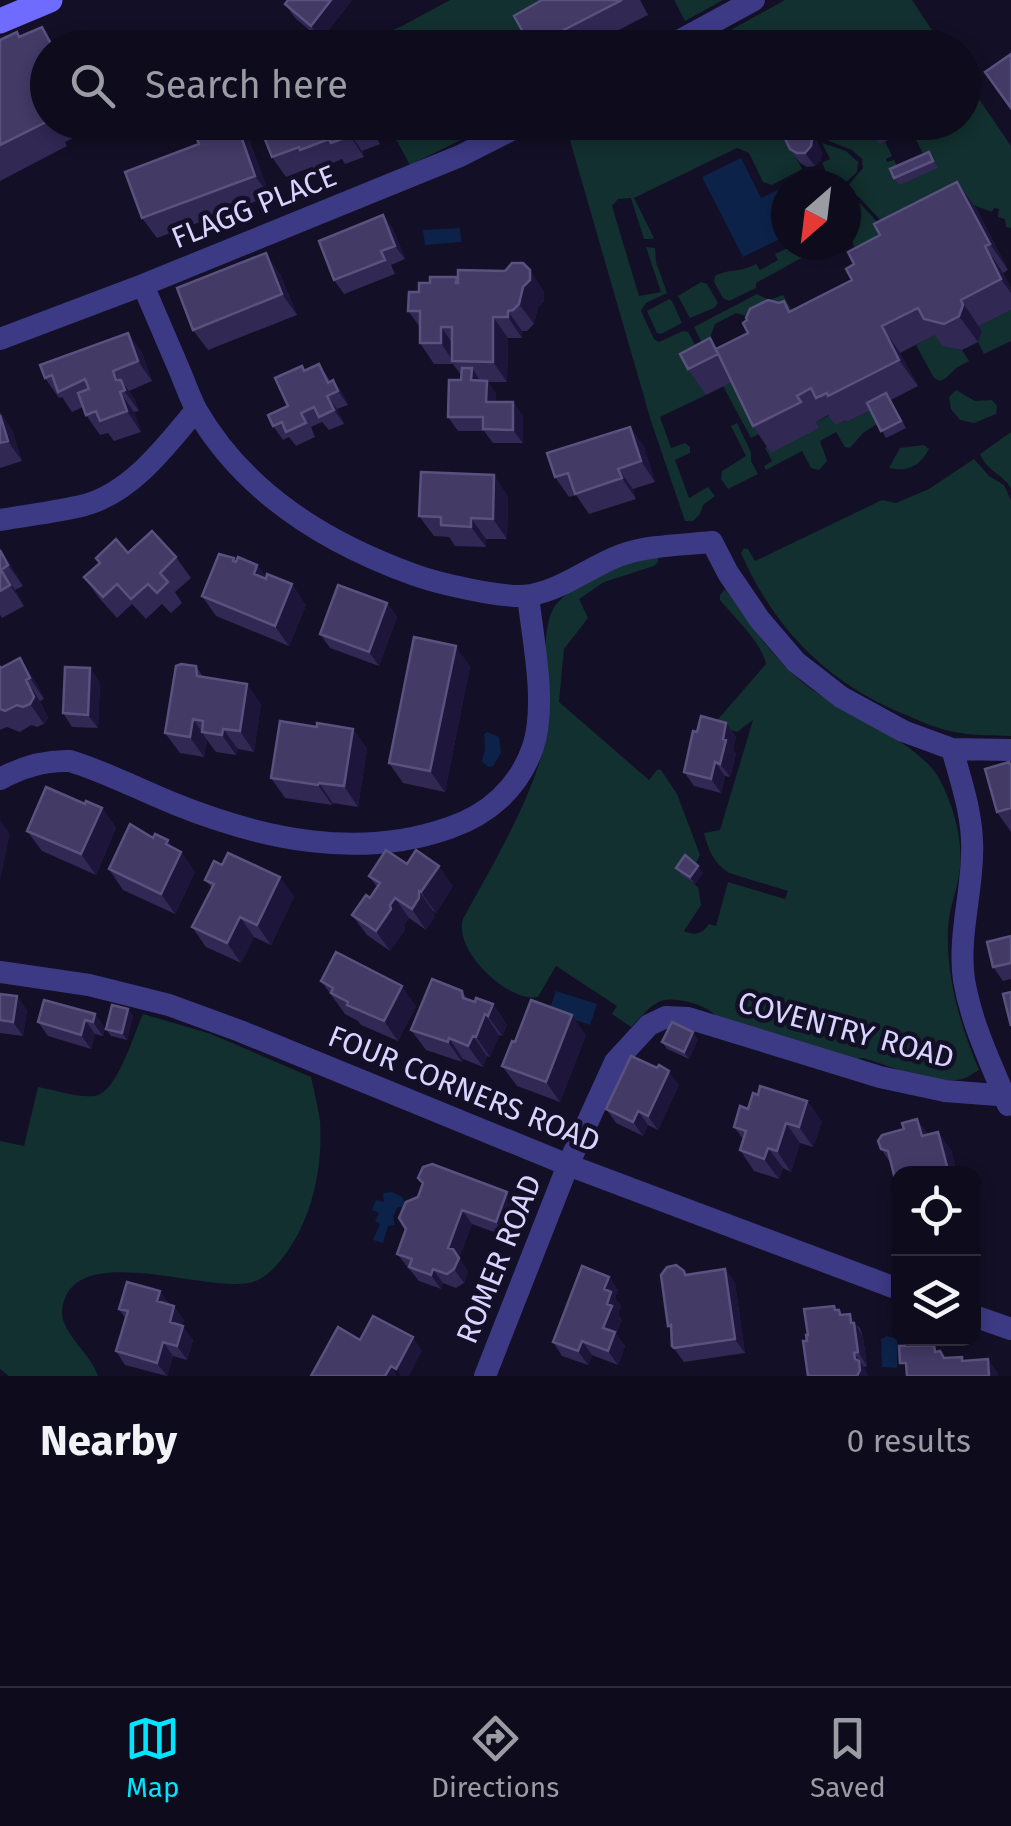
<!DOCTYPE html>
<style>
:root{--surface:#0e0b1c;--page:#1c1929;--text:#f1f3f6;--muted:#9b9ba3;--line:#2e2b3b;--accent:#00e5ff}
body{margin:0;font-family:"Fira Sans",sans-serif;background:var(--page);color:var(--text)}
.controls{position:absolute;right:30px;bottom:30px;display:grid;overflow:hidden;border-radius:20px;box-shadow:0 5px 15px #0003}
.controls button{width:90px;height:90px;display:grid;place-items:center;padding:0;border:0;border-bottom:2px solid var(--line);background:var(--surface);color:var(--text);font:50px sans-serif}
.compass{position:absolute;left:771px;top:170px;width:90px;height:90px;border-radius:50%;background:var(--surface);box-shadow:0 5px 15px #0003;rotate:208deg}
.list{margin:0;padding:0;list-style:none}
h2{display:flex;justify-content:space-between;align-items:center;height:130px;margin:0;padding:0 40px;font-size:42px}
h2 small{font-size:32px;font-weight:400;color:var(--muted)}
.icon{flex:none;width:55px;height:55px;fill:none;stroke:currentColor;stroke-width:2;stroke-linecap:round;stroke-linejoin:round}
.map{position:relative;flex:none;width:1011px;height:1376px;overflow:hidden}
.search{position:absolute;background:var(--surface);box-shadow:0 5px 15px #0003;left:30px;right:30px;top:30px;height:110px;display:flex;align-items:center;gap:25px;box-sizing:border-box;padding:0 35px;border-radius:55px;color:var(--muted);font-size:38px}
.sheet{height:310px;background:var(--surface)}
nav{display:flex;justify-content:space-around;align-items:center;box-sizing:border-box;height:140px;border-top:2px solid var(--line);background:var(--surface);font-size:28px;color:var(--muted)}
nav a{display:grid;justify-items:center;gap:5px}
nav .on{color:var(--accent)}
.map>svg:first-child{display:block}
.green{fill:#12302f;fill-rule:evenodd}
.water{fill:#0c2248}
.lines{fill:none;stroke-linecap:round;stroke-linejoin:round}
.street{stroke:#3d3a85;stroke-width:22}
.secondary{stroke:#6f6bff;stroke-width:25}
.wall{fill:#312854}
.shaded-wall{fill:#1d163a}
.building{fill:#433a66;stroke:#5a527e;stroke-width:2.5}
.labels{text-anchor:middle;stroke-width:9;stroke-linejoin:round;paint-order:stroke}
.street-label{font-size:30px;fill:#d9d4ff;stroke:#130f26}
</style>
<div class="map">
<svg width="1011" height="1376" viewBox="0 0 1011 1376">
<rect width="100%" height="100%" fill="#130f26"/>
<path class="green" d="M450 0H579L525 28 517 47 352 48 402 26Z
M674 0H723L685 21Z
M785 0H912L943 47 772 48 770 45 766 48 700 47Z
M964 77 1011 146V228L1006 227 1005 219 998 217 999 209 994 208 992 212 965 202 883 223 859 197 846 191V188L863 168 862 159 852 150 819 137 810 123H824L831 128 836 122H964ZM909 125 929 166 903 178 894 160 887 162 886 159 892 156 883 137Z
M387 123H495L410 165Z
M565 123H784L783 133 802 169 772 185 763 182 749 153 737 148 634 198 654 238 652 239H644L631 198 618 199 612 206 639 296 661 292 646 247 655 248 656 262 667 293 646 303 641 311 654 339 659 342 683 331 688 332 711 374 699 381 706 395 660 417 671 448 685 443 690 447V453L675 460 689 498 708 487 715 496 703 505 700 514 693 521H685L651 421Z
M822 143 846 151 858 162 857 172 843 185 831 183 822 163 830 159Z
M853 200H857L881 226 879 237 857 252C848 231 839 222 853 200Z
M794 245H825L756 283V288L729 301 723 298 714 282 715 276C730 268 740 273 756 264L760 270 778 260 775 254Z
M701 282 707 284 718 303 714 308 690 318 678 296Z
M757 294 769 300 783 295 792 311 753 318 736 313 715 324 709 340 716 371 694 327Z
M669 299 672 301 682 323 661 334 657 333 647 311Z
M1011 310V341L984 354 978 342 981 331 979 326Z
M936 334 944 346 962 350 969 361 956 368 946 378 940 381 934 378 916 345Z
M737 380 761 433 751 438 723 386Z
M956 390 975 401 992 400 997 406 996 414 974 423 960 420 951 409 949 397Z
M873 409 880 422 863 433 850 448 845 447 836 432 820 441 827 461 819 470 811 468 802 451 766 470 764 466 772 461 765 448 768 446 772 452 818 428 816 422 830 415 835 424 845 420 847 422Z
M737 423 751 452V461L758 474 728 489 721 479 722 471 746 456 731 426Z
M1011 432V489C1004 474 988 473 980 454Z
M924 445 929 449C919 467 908 472 889 468L900 448Z
M974 459 989 476 1004 485 1011 500V736C991 735 969 736 950 731 935 728 920 721 906 715 828 684 775 630 741 553L744 548 748 549 755 561 882 500 896 503 929 489Z
M659 554 658 562 654 566 604 582 579 599 588 618 564 649 559 702 649 780 657 770H661L677 794 700 855 695 865 682 875 698 887 701 905 684 931C695 936 702 934 709 924L716 926 728 882 785 899 788 891 729 873C714 863 708 850 704 833L720 830 753 720 737 732 714 724 766 664C762 643 734 617 720 600V595L725 589C751 625 774 661 810 688 845 714 920 742 940 780 953 805 963 839 960 868 958 889 949 907 948 928 946 977 960 1025 979 1070 972 1074 966 1079 957 1080 930 1083 890 1066 863 1058L854 1059 719 1018C709 1009 703 1006 689 1002 656 994 653 1005 631 1027L612 1014 617 1006 556 966 538 997C508 1003 453 950 463 919 492 865 542 784 548 723 551 689 538 641 553 609 561 594 598 572 614 566 628 560 645 558 659 554Z
M143 1014 211 1034 311 1077C314 1091 318 1107 320 1121 323 1165 313 1216 287 1252 278 1264 268 1277 253 1282 208 1295 69 1236 62 1311 61 1333 91 1354 98 1376H9L0 1369V1141L24 1146 38 1087C55 1090 78 1098 95 1096 117 1093 134 1033 143 1014Z"/>
<path class="water" d="M741 158 761 198 786 186V236L743 257 702 177Z
M460 228 461 242 425 245 423 230Z
M488 732 499 737 501 753 493 766 488 767 482 761 485 750 484 734Z
M556 991 597 1004 590 1025 549 1011Z
M392 1192 402 1197 407 1207H398L393 1216 395 1225 388 1226 383 1243 373 1240 380 1224 375 1221 379 1213 372 1210 376 1200 384 1202 383 1193Z
M887 1336 897 1339V1368L882 1367 881 1339Z"/>
<g class="lines">
<path class="street" d="M666 48 754 0
M143 285C155 313 167 341 179 369 185 383 190 398 197 411 245 493 324 542 412 574 436 583 507 600 531 595 564 589 591 566 621 555 649 545 683 545 712 542L728 573 760 620 796 662 841 697 903 731 952 749 1011 750
M0 339 143 285 460 156 527 122
M0 520C28 515 57 512 85 505 132 492 166 446 196 410
M952 749C962 784 974 819 972 856 971 897 958 939 964 980 972 1026 991 1063 1008 1105
M0 779C22 767 45 760 70 761 106 772 140 790 175 804 262 839 358 860 449 828 488 815 519 788 533 747 547 704 533 641 528 596
M0 972 89 985 169 1005 240 1031 568 1165 898 1289
M974 1316 1011 1329
M485 1376 568 1165 615 1062 649 1025 666 1017 688 1018 880 1077 945 1091 1011 1096"/>
<path class="secondary" d="M0 21 50 0"/>
</g>
<path class="wall" d="M288 0H352L321 40 295 18 285 4Z
M542 0H640L648 15 584 48H532Z
M42 27 56 48H48V122H96L98 126 65 142 67 146 0 181V40L20 37Z
M217 122H237L248 137 270 196 157 238 142 218 199 144Z
M370 122 380 144 362 151 364 157 345 164 342 159 314 171 312 167 286 177 272 157 260 127Z
M777 122H808L822 153 821 160 815 166 807 167 800 163 790 149Z
M882 122H915L918 127 879 144 874 137Z
M929 152 938 168 899 185 894 178Z
M957 182 976 208 1008 270 1003 273 1011 288V310L979 326 982 331 978 342 962 350 942 346 935 335 900 353 918 386 891 400 906 428 886 438 871 410 847 422 845 420 835 425 828 415 816 422 819 428 771 453 753 426 732 382 706 395 688 369 717 349 852 280 854 264 880 235Z
M383 215 393 229 405 259 391 265 395 274 344 294 334 280Z
M280 274 297 315 208 350 193 330Z
M457 277 458 280 544 291V301L538 307 534 324 527 331H522V338H508L507 382H488L496 394V402H513L523 416V443H493L484 431H458L448 417 461 380V375L453 364H434L420 343V327L408 311 419 292 430 283Z
M128 333 142 353 152 381 129 391 135 400 139 411 134 412 141 432 114 441 108 433 100 435 86 415 83 407 72 412 62 397 59 398 45 378Z
M319 364 331 382 333 380 343 394 348 405 337 409 344 424 329 430 322 422 311 427 315 437 296 446 289 437 283 440 273 426 288 406 302 366 305 370Z
M0 412 12 430 22 461 0 468Z
M630 427 644 447 655 482 633 489 636 499 589 514 576 495 569 497 555 477Z
M508 496 507 539H486V547L455 546 449 537 434 536 419 516Z
M0 548 23 586 15 590 24 606 2 618 0 615Z
M128 553 176 557 191 578 175 592 182 603 171 613 162 604 146 619 132 604 117 618 99 598 84 577 99 563 96 558Z
M237 562 257 565 266 577 306 605 289 646 216 616 202 596Z
M387 603 397 617 379 666 330 648 320 634Z
M0 665 2 668 34 679 44 699 40 701 48 718 44 724 37 727 31 725 20 732 7 727 0 730Z
M196 666 203 677 261 704 254 752 238 749 236 755 216 752 207 740 204 757 180 753 165 733Z
M470 666 445 792 403 783 389 763Z
M100 682 98 728 72 727 63 713Z
M726 723 736 737 733 750 736 754 730 777 725 776 721 793 694 786 684 772 697 732Z
M317 727 353 729 367 749 358 807 333 803 332 805 285 798 271 778Z
M1011 765V832L997 812Z
M85 804 102 808 116 828 96 875 42 851 27 831Z
M153 838 181 852 195 872 175 914 123 890 109 869Z
M407 864 453 886 436 913 433 911 434 918 426 930 409 918 404 925 405 930 390 951 367 935 352 915 370 898 377 887 369 876Z
M222 865 280 877 294 897 271 945 254 937 241 963 206 947 192 927 212 888 205 880Z
M698 866 703 873 695 884 681 875 676 868Z
M1011 936V979L1003 981 993 967Z
M321 981 416 1006 398 1041 361 1025 358 1021 345 1014Z
M462 991 468 1000 475 1002 493 1004 507 1025 502 1036 499 1035 490 1057 487 1056 483 1067 463 1059 462 1062 426 1050 411 1030Z
M0 994 27 1010 23 1036 0 1033Z
M128 1009 133 1016 127 1040 111 1036 106 1029Z
M95 1014 105 1028 103 1036 95 1034 91 1049 48 1036 38 1022Z
M586 1035 560 1102 517 1086 502 1066 515 1042Z
M698 1039 689 1059 667 1049 662 1042Z
M679 1085 658 1130 648 1125 643 1136 616 1123 606 1109Z
M807 1101 822 1122 813 1147 800 1143 791 1172 783 1168 779 1179 754 1171 740 1150 743 1139 734 1127 748 1109Z
M938 1132 952 1152 892 1165 881 1149Z
M423 1183 517 1205 505 1236 472 1224 459 1258 468 1272 464 1283 456 1288 443 1283 441 1289 419 1281 397 1254Z
M725 1269 735 1283 745 1353 684 1362 672 1346 671 1330 668 1326 687 1275Z
M609 1277 618 1290 615 1298 621 1306 618 1314 622 1320 616 1334 625 1346 618 1365 592 1355 588 1365 562 1356 553 1342Z
M160 1291 170 1305 184 1320 182 1326 193 1340 187 1360 173 1356 167 1376 125 1365 116 1351 125 1318 119 1309Z
M837 1310H839L843 1315 860 1328 863 1337 867 1366 864 1367V1369L868 1376H808L807 1341 808 1335Z"/>
<path class="shaded-wall" d="M331 0H352L321 40 311 26Z
M236 122H237L248 137 270 196 255 176Z
M365 122H370L372 125 380 144Z
M804 122H808L822 153 821 160 815 166 805 153Z
M348 131 362 151 364 157 350 136Z
M957 182 976 208 1008 270 990 244Z
M383 215 393 229 405 259 395 246Z
M985 246 1003 273 1011 288V293L1001 279Z
M266 253 280 274 297 315 282 294Z
M530 270 544 291V301L538 307 534 324 519 304Z
M961 300 982 331 978 342 959 316Z
M508 311 522 331V338L508 317Z
M493 317 508 338 507 382 493 362Z
M882 326 900 353 918 386 899 360Z
M441 327 455 347V364L441 343Z
M128 333 142 353 152 381 138 361Z
M472 368 481 382 471 380Z
M113 371 124 387 121 380 135 400 139 411 116 380Z
M333 380 343 394 348 405 338 391Z
M487 381 496 394V416L486 402Z
M120 392 134 412 141 432 127 411Z
M327 396 337 409 344 424 334 410Z
M513 402 523 416V443L513 430Z
M0 412 12 430 22 461 8 441Z
M630 427 644 447 655 482 641 461Z
M618 469 633 489 636 499 622 478Z
M494 475 508 496 507 539 493 519Z
M471 518 486 539V547L471 527Z
M0 548 8 560 23 586 8 565Z
M257 565 272 585 254 574Z
M1 570 15 590 24 606 10 585Z
M292 584 306 605 289 646 275 626Z
M387 603 397 617 379 666 369 652Z
M456 646 470 666 445 792 430 771Z
M20 658 34 679 44 699 30 678Z
M90 668 100 682 98 728 88 715Z
M26 680 40 701 48 718 44 724 30 704Z
M247 684 261 704 254 752 240 731Z
M193 719 207 740 204 757 190 737Z
M726 723 736 737 733 750 736 754 730 777 720 764 723 739Z
M223 729 238 749 236 755 222 735Z
M353 729 367 749 358 807 344 786Z
M715 762 725 776 721 793 711 779Z
M319 783 333 803 332 805 318 785Z
M102 808 116 828 96 875 81 854Z
M0 820 10 834 0 881Z
M168 840 179 856 181 852 195 872 175 914 161 894 166 844Z
M439 866 453 886 436 913 421 892Z
M698 866 703 873 695 884 690 877Z
M280 877 294 897 271 945 257 925Z
M419 891 433 911 434 918 426 930 412 909Z
M395 898 409 918 404 925 405 930 390 951 376 931Z
M240 917 254 937 241 963 227 943Z
M402 986 416 1006 398 1041 384 1021Z
M17 996 27 1010 23 1036 13 1022Z
M493 1004 507 1025 502 1036 488 1016Z
M128 1009 133 1016 127 1040 122 1033Z
M95 1014 105 1028 103 1036 93 1022Z
M485 1014 499 1035 490 1057 476 1037Z
M572 1015 586 1035 560 1102 546 1082Z
M85 1020 95 1034 91 1049 81 1035Z
M693 1032 698 1039 689 1059 684 1052Z
M473 1036 487 1056 483 1067 468 1046Z
M449 1038 463 1059 462 1062 448 1042Z
M669 1071 679 1085 658 1130 648 1116Z
M807 1101 822 1122 813 1147 799 1127Z
M638 1111 648 1125 643 1136 633 1122Z
M917 1119 932 1139 922 1136Z
M786 1123 800 1143 791 1172 777 1151Z
M938 1132 952 1152 958 1174H949Z
M768 1148 783 1168 779 1179 764 1159Z
M507 1192 517 1205 505 1236 496 1222Z
M462 1210 472 1224 459 1258 468 1272 464 1283 454 1269 448 1248Z
M433 1269 443 1283 441 1289 431 1275Z
M725 1269 735 1283 745 1353 735 1339Z
M609 1277 618 1290 615 1298 621 1306 618 1314 622 1320 616 1334 625 1346 618 1365 608 1351 603 1328 607 1304 604 1289Z
M160 1291 170 1305 157 1301Z
M174 1306 184 1320 179 1336 170 1322Z
M850 1314 863 1337 867 1366 858 1352Z
M183 1326 193 1340 187 1360 177 1346Z
M413 1337 422 1351 409 1376H401L396 1369Z
M582 1341 592 1355 588 1365 578 1351Z
M163 1342 173 1356 167 1376 157 1363Z
M854 1353 864 1367 868 1376H857Z
M988 1359 998 1373V1376H989Z
M391 1366 397 1376H385Z"/>
<path class="building" d="M288 0H331L311 26 285 4Z
M542 0H622L558 33 560 36 539 48H532L514 16Z
M42 27 53 48H48V121L0 145V40L17 32 19 37Z
M1011 54V108L985 72Z
M217 122H236L255 176 142 218 125 172 199 144 194 131Z
M272 122H365L366 124 348 131 350 136 331 143 329 139 300 150 299 147 272 157 260 127Z
M777 122H804L812 139 811 146 805 153H797L790 149Z
M882 122H907L874 137 870 128Z
M929 152 933 161 894 178 890 169Z
M957 182 990 244 985 246 1001 279 961 300 963 305 959 316 944 324 924 319 918 308 882 326 899 360 828 396 827 393 816 398 811 388 797 396 801 402 753 426 716 349 748 333 743 323 747 320 746 318 750 309 768 300 779 303 784 301 789 312 852 280 846 269 854 264 848 252 880 235 874 224Z
M383 215 395 246 381 251 385 260 334 280 319 241Z
M266 253 282 294 193 330 177 288Z
M512 263H523L530 270V280L523 287 519 304 513 310 508 311V317H493V362L452 361V327H441V343H420V311H408L409 292H419V283H430V277H457L456 283H458V270L505 271Z
M128 333 138 361 113 371 116 380H121L125 390 120 392 127 411 100 421 96 411 86 415 78 393 89 389 85 379 58 392 52 375 45 378 40 365Z
M710 338 718 354 688 369 680 354Z
M319 364 328 383 333 380 338 391 327 396 334 410 319 417 314 407 301 413 306 423 286 432 282 422 273 426 268 415 288 406 275 378 302 366 304 371Z
M462 368H472L471 380 487 381 486 402H513V430L483 429V417H448L449 380H461Z
M886 393 901 421 881 431 867 403Z
M0 415 8 441 0 443Z
M630 427 641 461 618 469 622 478 575 494 568 473 555 477 547 453Z
M421 472 494 475 493 519 471 518V527L441 525V517L419 516Z
M152 531 176 557 160 573 168 582 157 593 148 584 131 599 117 584 103 597 84 577 100 563 96 558 116 539 128 553Z
M0 550 8 565 1 570 10 585 0 591Z
M219 554 234 558 233 561 236 562 238 557 257 565 254 574 266 579 267 574 292 584 275 626 202 596Z
M338 585 387 603 369 652 320 634Z
M414 637 456 646 430 771 389 763Z
M20 658 30 678 26 680 34 697 30 704 23 707 17 705 5 711 0 709V667L1 668Z
M181 664 196 666 197 676 247 684 240 731 223 729 222 735 202 732 203 721 193 719 190 737 165 733 176 666Z
M65 667 90 668 88 715 63 713Z
M701 716 726 723 723 739 726 740 720 764 715 762 711 779 684 772 693 731 697 732Z
M280 721 317 727V723L353 729 344 786 319 783 318 785 271 778Z
M1009 762 1011 766V808L997 812 985 769Z
M46 787 85 804 86 801 102 808 81 854 27 831Z
M130 824 153 838 155 834 168 840 166 844 181 852 161 894 109 869Z
M386 850 407 864 416 850 439 866 421 892 419 891V898L412 909 395 898 390 905 391 909 376 931 352 915 366 895 370 898 380 883 369 876Z
M228 853 280 877 257 925 240 917 227 943 192 927 214 884 205 880 214 861 222 865Z
M685 855 698 866 690 877 676 868Z
M1011 936V963L993 967 987 942Z
M336 952 402 986 384 1021 347 1005 348 1002 331 993 333 988 321 981Z
M432 979 462 991 463 998 475 1002 476 998 493 1004 488 1016 485 1014 476 1037 473 1036 468 1046 449 1038 448 1042 411 1030Z
M1011 992V1026L1003 994Z
M0 994 17 996 13 1022 0 1020Z
M44 1000 95 1014 93 1022 85 1020 81 1035 38 1022Z
M531 1000 572 1015 546 1082 502 1066 512 1041 515 1042Z
M112 1005 128 1009 122 1033 106 1029Z
M672 1022 693 1032 684 1052 662 1042Z
M631 1056 657 1068 659 1065 669 1071 648 1116 638 1111 633 1122 606 1109Z
M760 1086 807 1101 799 1127 786 1123 777 1151 768 1148 764 1159 740 1150 746 1131 734 1127 740 1106 748 1109 753 1093 758 1095Z
M917 1119 922 1136 938 1132 949 1174H898V1191L888 1151 881 1149 878 1141 882 1135 904 1129 902 1123Z
M432 1164 507 1192 496 1222 462 1210 448 1248 453 1249 459 1258 454 1269 447 1274 433 1269 431 1275 409 1267 412 1259 397 1254 406 1229 399 1218 406 1202 418 1197 423 1183 418 1178 423 1167Z
M676 1265 684 1271 685 1275 725 1269 735 1339 674 1348 672 1346 671 1325 668 1326 661 1275 667 1267Z
M582 1266 609 1277 604 1289 611 1292 607 1304 612 1306 603 1328 615 1332 608 1351 582 1341 578 1351 553 1342Z
M127 1282 160 1291 157 1301 174 1306 170 1322 183 1326 177 1346 163 1342 157 1363 116 1351 128 1311 119 1309Z
M834 1306 835 1310H839L840 1315 850 1314 851 1323H854L858 1352 854 1353 855 1359 859 1361 860 1370 857 1376H808L803 1341H807L806 1335H808L804 1309Z
M373 1316 413 1337 396 1369 391 1366 385 1376H311L338 1327 360 1340Z
M934 1345 935 1352 940 1351 944 1358 962 1357V1361L988 1359 989 1376H907L906 1363H900L899 1346Z"/>
<g class="labels">
<g class="street-label">
<text transform="translate(254 207) rotate(-22)" y="10">FLAGG PLACE</text>
<text transform="translate(846 1030) rotate(15)" y="10">COVENTRY ROAD</text>
<text transform="translate(464 1089) rotate(22)" y="10">FOUR CORNERS ROAD</text>
<text transform="translate(499 1259) rotate(-68)" y="10">ROMER ROAD</text>
</g>
</g>
</svg>
<div class="controls">
<button><svg class="icon" aria-label="locate" viewBox="0 0 24 24"><circle cx="12" cy="12" r="6"/><path d="M12 2v4M12 18v4M2 12h4M18 12h4"/></svg></button>
<button><svg class="icon" aria-label="layers" viewBox="0 0 24 24"><path d="M12 4l9 5-9 5-9-5zM3 14l9 5 9-5"/></svg></button>
</div>
<svg class="compass" viewBox="-18 -18 36 36"><path d="M0-13l5 13h-10z" fill="#e53935"/><path d="M0 13l5-13h-10z" fill="#9b9ba3"/></svg>
<div class="search"><svg class="icon" aria-label="search" viewBox="0 0 24 24"><circle cx="10" cy="10" r="6"/><path d="M15 15l6 6"/></svg>Search here</div>
</div>
<section class="sheet">
<h2>Nearby<small>0 results</small></h2>
<ul class="list">
</ul>
</section>
<nav>
<a class="on"><svg class="icon" aria-label="map" viewBox="0 0 24 24"><path d="M3 6l6-2 6 2 6-2v14l-6 2-6-2-6 2zM9 4v14M15 6v14"/></svg>Map</a>
<a><svg class="icon" aria-label="directions" viewBox="0 0 24 24"><path d="M12 3l9 9-9 9-9-9zM9 14v-3h6M13 9l2 2-2 2"/></svg>Directions</a>
<a><svg class="icon" aria-label="saved" viewBox="0 0 24 24"><path d="M7 4h10v16l-5-4-5 4z"/></svg>Saved</a>
</nav>
